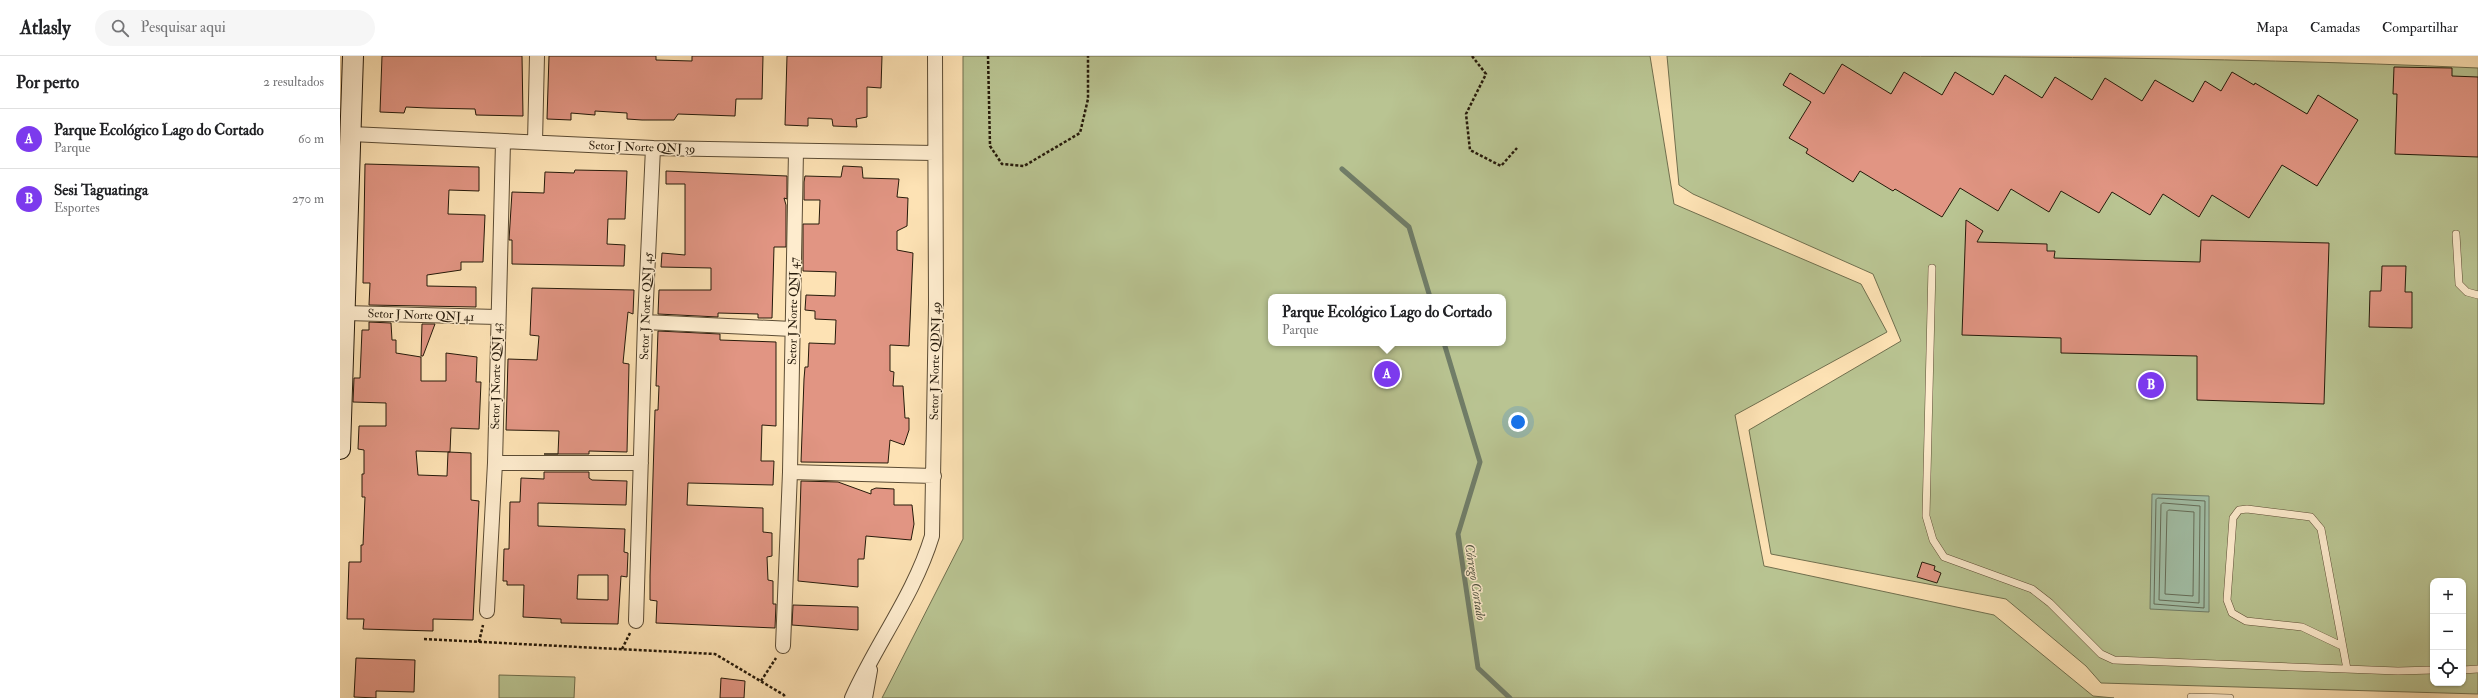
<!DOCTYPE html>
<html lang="pt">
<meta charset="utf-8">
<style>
:root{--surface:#fff;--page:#f6f6f6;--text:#202124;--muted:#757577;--line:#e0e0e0;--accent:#7c3aed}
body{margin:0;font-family:"IM FELL Double Pica",serif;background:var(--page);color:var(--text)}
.controls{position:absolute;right:12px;bottom:12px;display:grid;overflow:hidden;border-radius:8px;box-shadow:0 1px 3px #0004}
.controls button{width:36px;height:36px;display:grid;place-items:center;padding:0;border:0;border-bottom:1px solid var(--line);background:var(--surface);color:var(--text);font:20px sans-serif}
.you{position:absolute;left:1178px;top:366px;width:14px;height:14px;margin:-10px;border:3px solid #fff;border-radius:50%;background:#1a73e8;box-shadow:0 0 0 6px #1a73e833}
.badge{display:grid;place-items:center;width:26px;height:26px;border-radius:50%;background:var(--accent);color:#fff;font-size:13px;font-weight:700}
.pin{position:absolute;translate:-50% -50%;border:2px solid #fff;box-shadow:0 1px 4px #0006}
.popup{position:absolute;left:928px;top:238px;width:238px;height:52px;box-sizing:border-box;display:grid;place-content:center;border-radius:8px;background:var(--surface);filter:drop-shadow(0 1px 3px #0005);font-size:13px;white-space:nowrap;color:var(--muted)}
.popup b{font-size:15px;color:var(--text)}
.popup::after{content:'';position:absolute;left:50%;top:100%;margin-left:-8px;border:8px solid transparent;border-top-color:var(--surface)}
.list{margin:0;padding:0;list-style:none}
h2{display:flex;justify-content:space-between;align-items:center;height:52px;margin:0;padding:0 16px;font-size:17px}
h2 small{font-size:13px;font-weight:400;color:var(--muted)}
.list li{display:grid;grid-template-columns:26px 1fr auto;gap:12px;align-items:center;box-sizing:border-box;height:60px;padding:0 16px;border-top:1px solid var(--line)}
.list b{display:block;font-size:15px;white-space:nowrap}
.list p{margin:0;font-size:13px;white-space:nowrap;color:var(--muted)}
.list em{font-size:13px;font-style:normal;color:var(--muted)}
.icon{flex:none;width:22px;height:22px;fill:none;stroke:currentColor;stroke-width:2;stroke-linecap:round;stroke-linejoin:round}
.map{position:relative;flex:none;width:2138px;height:642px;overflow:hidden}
header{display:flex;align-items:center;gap:24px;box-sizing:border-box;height:56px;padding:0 20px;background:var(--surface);border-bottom:1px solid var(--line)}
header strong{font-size:19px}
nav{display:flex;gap:22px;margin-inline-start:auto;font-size:14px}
.search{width:280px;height:36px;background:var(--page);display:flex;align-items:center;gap:10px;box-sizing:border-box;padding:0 14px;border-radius:22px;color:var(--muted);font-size:15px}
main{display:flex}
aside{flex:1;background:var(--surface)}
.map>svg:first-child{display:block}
.green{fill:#b9c492;stroke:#706f4e;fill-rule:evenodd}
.water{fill:#a1bfa7;stroke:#707d68}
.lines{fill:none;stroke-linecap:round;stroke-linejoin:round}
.shore{stroke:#646c58;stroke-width:1}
.stream{stroke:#707d68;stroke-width:5}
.building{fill:#e19583;stroke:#261a0a;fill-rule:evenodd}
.lane-casing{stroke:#5c4c34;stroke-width:8}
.street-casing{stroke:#5c4c34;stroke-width:16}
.secondary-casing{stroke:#261a0a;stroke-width:22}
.path{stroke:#261a0a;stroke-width:2.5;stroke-dasharray:3 2;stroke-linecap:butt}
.lane{stroke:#feecce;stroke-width:7}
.street{stroke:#feecce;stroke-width:14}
.secondary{stroke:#feecce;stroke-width:20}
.labels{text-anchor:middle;stroke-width:3;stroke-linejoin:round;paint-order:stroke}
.street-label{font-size:12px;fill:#261a0a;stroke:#feecce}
.water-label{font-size:13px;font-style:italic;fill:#515441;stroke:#feecce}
</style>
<header>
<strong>Atlasly</strong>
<div class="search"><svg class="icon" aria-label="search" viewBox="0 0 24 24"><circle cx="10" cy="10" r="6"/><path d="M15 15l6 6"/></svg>Pesquisar aqui</div>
<nav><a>Mapa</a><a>Camadas</a><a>Compartilhar</a></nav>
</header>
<main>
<aside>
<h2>Por perto<small>2 resultados</small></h2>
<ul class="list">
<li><span class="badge">A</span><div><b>Parque Ecológico Lago do Cortado</b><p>Parque</p></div><em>60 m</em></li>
<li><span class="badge">B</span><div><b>Sesi Taguatinga</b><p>Esportes</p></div><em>270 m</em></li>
</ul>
</aside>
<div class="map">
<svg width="2138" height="642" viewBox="0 0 2138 642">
<rect width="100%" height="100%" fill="#fde2b4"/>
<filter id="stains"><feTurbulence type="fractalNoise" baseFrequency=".005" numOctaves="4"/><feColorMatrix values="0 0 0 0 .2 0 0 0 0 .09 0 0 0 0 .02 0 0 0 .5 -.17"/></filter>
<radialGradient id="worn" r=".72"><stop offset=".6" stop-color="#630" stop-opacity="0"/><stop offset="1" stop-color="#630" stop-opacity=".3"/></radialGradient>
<path class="green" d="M623 0H1310L1334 148 1521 228 1547 276 1395 359 1424 510 1654 559 1753 640 1774 642H542L623 483ZM931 241H1163V287H931Z
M1327 0C1597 0 1868 0 2138 12V638L1761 627 1746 610 1666 543 1431 498 1409 374 1561 285 1533 218 1353 138 1339 129ZM2093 525H2123V627H2093Z
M159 619 235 621 234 642H159Z"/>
<path class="water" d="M1812 438 1869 440V556L1810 553Z"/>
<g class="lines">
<path class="shore" d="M1818 442 1865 445 1864 552 1814 548 1816 444Z
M1823 447 1860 450 1859 547 1819 544 1821 449Z
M1829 454 1854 456 1853 540 1825 538 1827 456Z"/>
<path class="stream" d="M1002 113 1069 171 1090 241
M1104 287 1140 406 1118 478 1138 612 1170 642"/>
</g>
<path class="building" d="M42 0H182L183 60 136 59 135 53 88 52 66 51 64 57 40 56Z
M209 0H316V4L352 5V0H423L422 43H396L395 60 338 58 334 64H302L287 63V57L255 55V59L231 57V64L207 63Z
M447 0H542L541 32 527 31V61L516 63 517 71 493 70 492 63 468 62V70L445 69Z
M1502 8 1551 38 1564 16 1602 39 1615 16 1653 39 1665 19 1702 42 1715 21 1752 44 1765 22 1802 45 1815 24 1853 46 1865 25 1881 35 1892 16 1914 29 1915 27 1967 58 1978 39 2018 64 1977 130 1942 109 1909 162 1872 139 1859 161 1823 138 1810 159 1772 136 1759 157 1721 135 1709 156 1671 133 1658 155 1620 132 1602 161 1555 133 1553 135 1520 115 1513 126 1466 97 1468 93 1449 82 1471 46 1443 29 1450 17 1484 38Z
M2054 11 2112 12V20L2138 21V101L2055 98 2057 38H2053Z
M25 108 139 111V135L109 134 108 158 145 159 143 206H121V214L87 219V230L136 231V251L29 249 30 227H23Z
M503 110 522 111 523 122 559 123 557 141 568 142 567 170 557 175V194L573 197 569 290 550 289V315L554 316 553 330H563L565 362H569V374L564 389 550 384 548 407 461 406 464 323 465 311H468L469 287 495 288 496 264 475 263V255L465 254 466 239 495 240 496 216 463 215V168H479L480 144H464V126L465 120 501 121Z
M235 114 287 115 285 163H268L267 188 285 189 284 210 172 208V184H169L172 136 204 137 205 116 234 117Z
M326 115 447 120V143L444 142 446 149V191H434L432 262H418V258L378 257V261L318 258 319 234H371V212L321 211 322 197 345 199V128H326Z
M1626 164 1643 175 1637 186 1707 188V195H1715L1714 202 1860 206 1861 184 1989 187 1984 348 1857 344V300L1721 297V282L1622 279Z
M2042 210H2066L2065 236H2072V272L2029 271 2030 235H2041Z
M192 232 294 234 293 258 288 256 283 307 289 308 287 396 249 395V398H204H218L219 375 166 374 168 303 197 304 199 280 190 279Z
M29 266 51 267 52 284H56V297L81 301V325H106V297L137 301 136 326H141L139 373 111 372 110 396 76 395 78 419 107 420 108 396 131 397V444L139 445 133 564 93 563V575L23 573 24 563H7L9 506H21V489H23L25 441H22V418H24V394L18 393 19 370H46V347L13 346 14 322H20L22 274H29Z
M82 268H95L83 300H81Z
M318 275 380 278V284L436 286V370L422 369 421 405H434L433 429 348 427 347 449 423 452V476L432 477V500L427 501 428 524 433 525V548H436L435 572 316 567 317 545 310 544V520L315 354H318L319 330H316Z
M204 416H249V422L252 424 287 425 286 449 198 447V470L285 473 284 496 288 497 287 521 281 520 278 568 221 567V563L183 561 184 529H167V525H163L164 493H169L170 446H180L181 422 204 423ZM238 519H268V544L237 543Z
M461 425 498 426 531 438V434L536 432 554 433V449H572L574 468 571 484 526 480 524 503H518V531L458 525Z
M1582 506 1595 510 1594 514 1601 517 1597 527 1577 521Z
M453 549 518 551V574L452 569Z
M16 602 75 604 74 636 36 635V642L14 641Z
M381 622 405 625 404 642H380Z"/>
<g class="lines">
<defs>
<path id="lane" d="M2116 178 2119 228 2127 236 2138 239
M1592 212 1586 460 1593 484 1604 501 1692 533 1710 547 1761 598 1774 604 2058 615 2093 614
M2002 590 1962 571 1906 565 1892 557 1887 544 1893 462 1899 454 1907 453 1971 461 1981 473 2007 613
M2123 614 2138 613
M1851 641 1890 642"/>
<path id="street" d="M11 78 313 92 594 97
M195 86 197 0
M5 257 157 261
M305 266 452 273
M155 407H301
M450 416 594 420
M147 555 155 407 163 86
M296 565 305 266 313 92
M443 590 450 416 456 95
M512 642C537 586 574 539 592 480L596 248 595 0
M525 642 530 614"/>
<path id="secondary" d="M0 393 13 0"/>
</defs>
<use href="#lane" class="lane-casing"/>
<use href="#street" class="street-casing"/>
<use href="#secondary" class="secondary-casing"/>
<path class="path" d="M648 0 650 90 662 108 684 110 740 77 748 43V0
M1132 0 1146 18 1126 58 1130 94 1161 110 1177 92
M84 583 375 598 444 639 445 642
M139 586 143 569
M282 593 290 577
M421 625 436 602"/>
<use href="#lane" class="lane"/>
<use href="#street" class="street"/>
<use href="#secondary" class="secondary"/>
</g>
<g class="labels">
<g class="street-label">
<text transform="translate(302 91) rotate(2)" y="4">Setor J Norte QNJ 39</text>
<text transform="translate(306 250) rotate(-88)" y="4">Setor J Norte QNJ 45</text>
<text transform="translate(453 255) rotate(-89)" y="4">Setor J Norte QNJ 47</text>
<text transform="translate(81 259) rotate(2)" y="4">Setor J Norte QNJ 41</text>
<text transform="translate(595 305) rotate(-89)" y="4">Setor J Norte QDNJ 49</text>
<text transform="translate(156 320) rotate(-89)" y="4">Setor J Norte QNJ 43</text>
</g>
<g class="water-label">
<text transform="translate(1136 526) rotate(81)" y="5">Córrego Cortado</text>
</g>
</g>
<rect width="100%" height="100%" filter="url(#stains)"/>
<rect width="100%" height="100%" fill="url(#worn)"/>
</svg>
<div class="controls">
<button>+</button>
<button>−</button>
<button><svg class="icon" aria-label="locate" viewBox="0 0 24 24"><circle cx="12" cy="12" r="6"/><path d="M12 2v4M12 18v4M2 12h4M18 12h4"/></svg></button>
</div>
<div class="you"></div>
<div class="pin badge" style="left:1047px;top:318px">A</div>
<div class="popup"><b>Parque Ecológico Lago do Cortado</b>Parque</div>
<div class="pin badge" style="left:1811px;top:329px">B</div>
</div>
</main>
